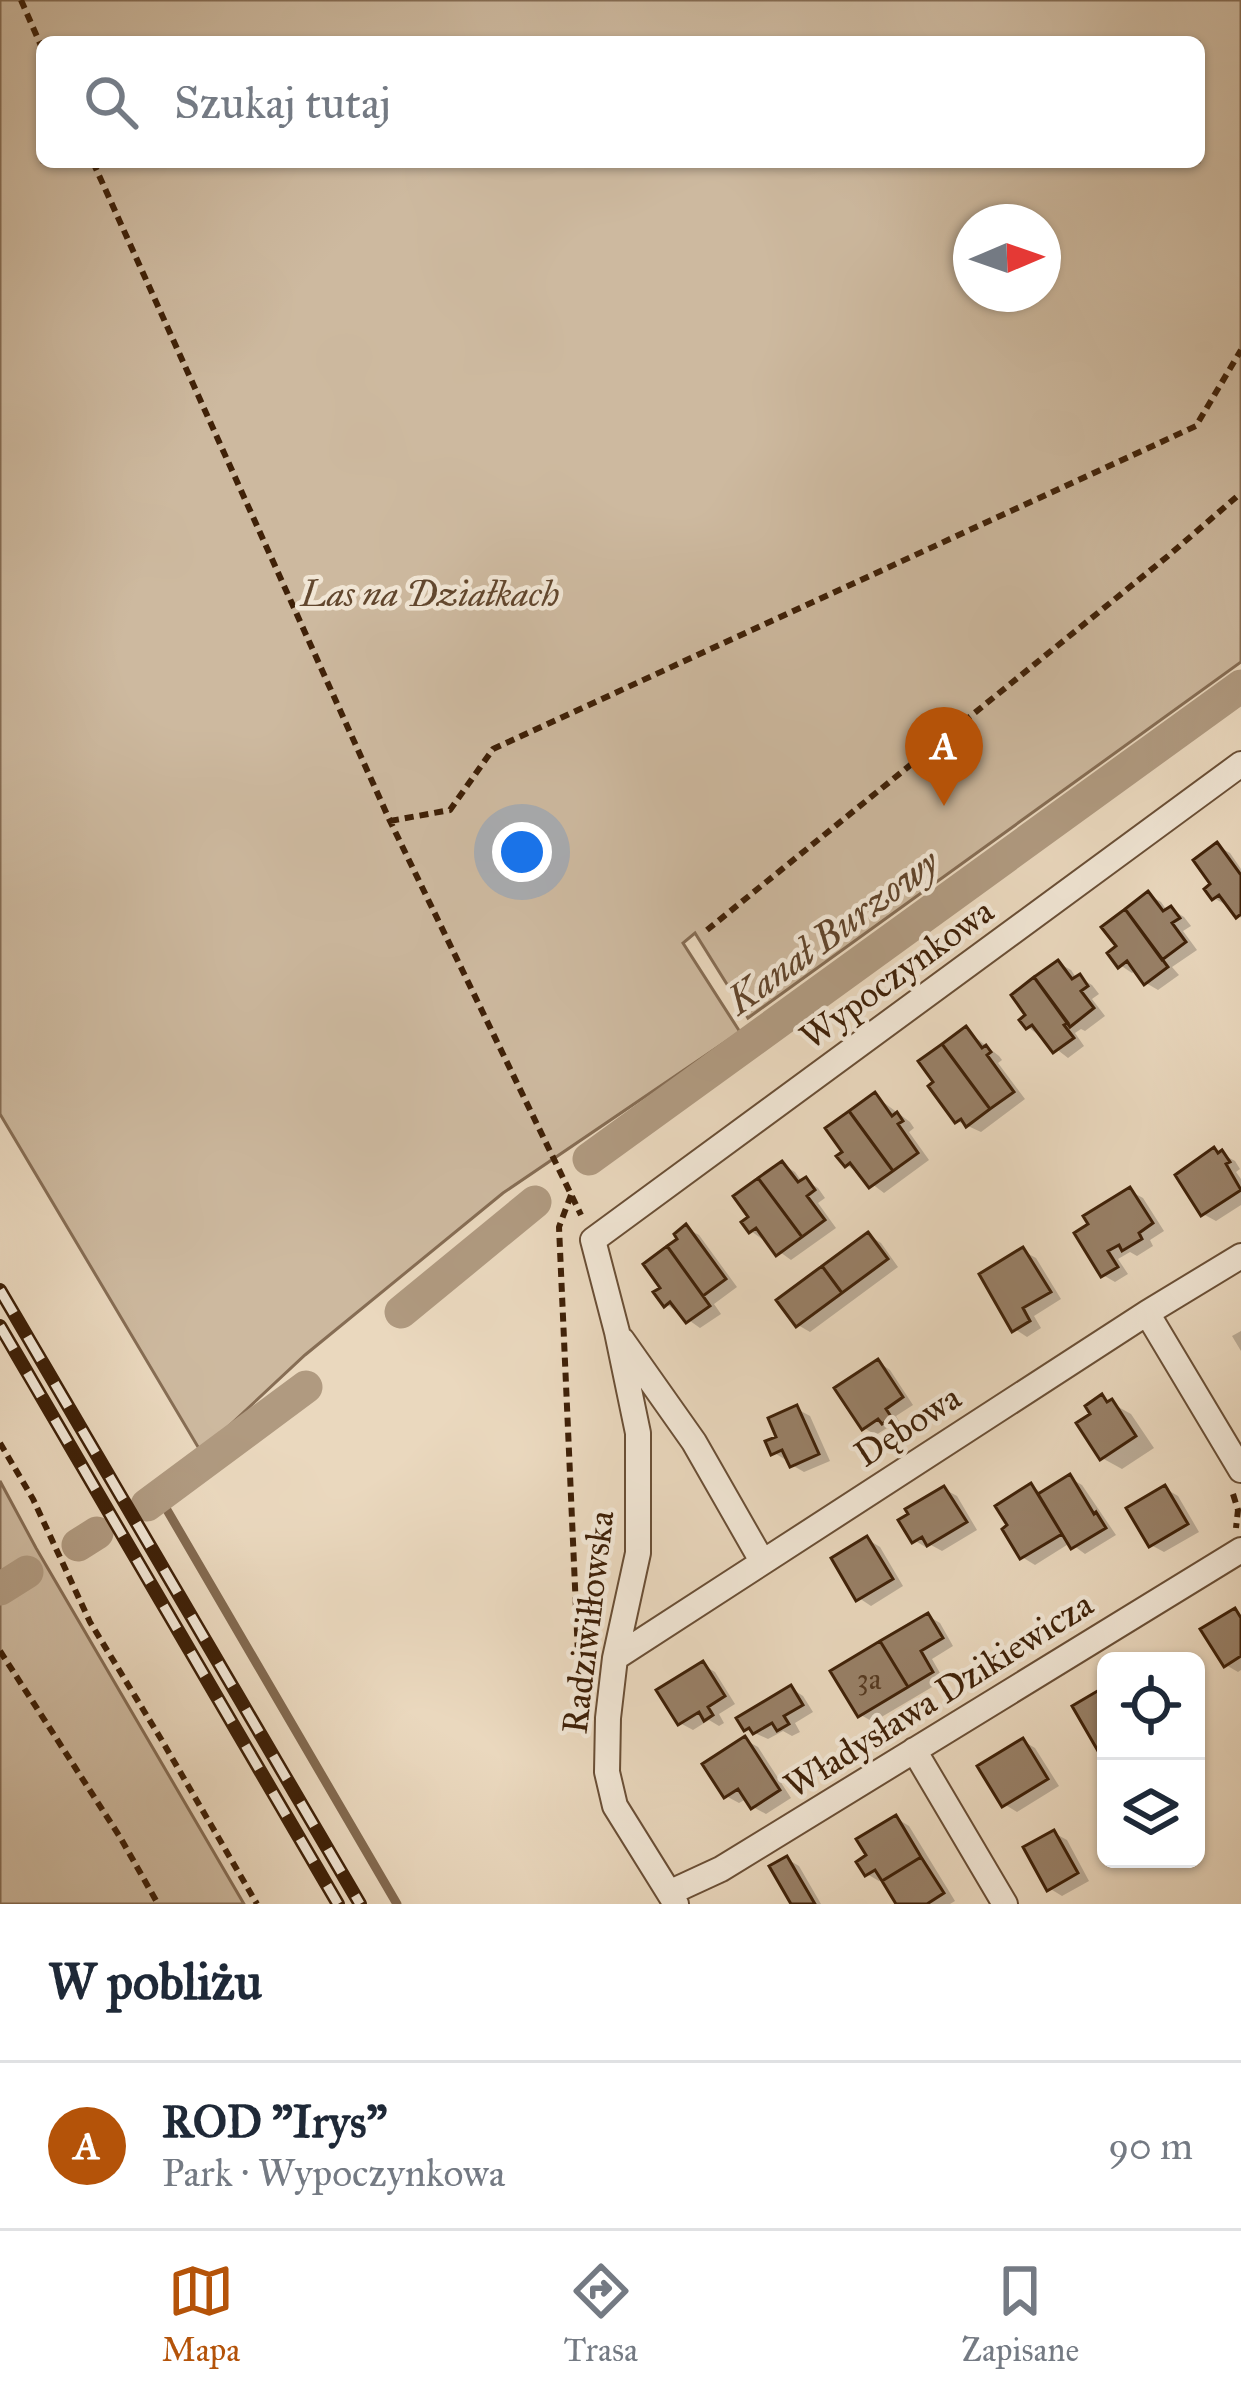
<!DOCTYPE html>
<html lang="pl">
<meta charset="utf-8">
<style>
:root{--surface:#fff;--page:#f2f2f3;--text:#1f2937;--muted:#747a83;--line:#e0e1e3;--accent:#b45309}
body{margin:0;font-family:"IM FELL Great Primer",serif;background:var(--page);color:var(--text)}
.controls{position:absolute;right:36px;bottom:36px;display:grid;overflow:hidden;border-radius:18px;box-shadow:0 3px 9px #0004}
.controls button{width:108px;height:108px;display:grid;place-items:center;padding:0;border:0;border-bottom:3px solid var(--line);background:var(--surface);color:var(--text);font:60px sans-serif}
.compass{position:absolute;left:953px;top:204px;width:108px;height:108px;border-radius:50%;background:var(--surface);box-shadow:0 3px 9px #0004;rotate:88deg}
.you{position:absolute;left:522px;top:852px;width:42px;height:42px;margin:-30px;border:9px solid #fff;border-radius:50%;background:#1a73e8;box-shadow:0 0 0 18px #1a73e833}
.badge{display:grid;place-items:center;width:78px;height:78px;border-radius:50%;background:var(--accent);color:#fff;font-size:39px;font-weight:700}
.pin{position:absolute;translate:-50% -99px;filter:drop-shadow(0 3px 6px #0008)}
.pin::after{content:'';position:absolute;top:63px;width:42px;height:36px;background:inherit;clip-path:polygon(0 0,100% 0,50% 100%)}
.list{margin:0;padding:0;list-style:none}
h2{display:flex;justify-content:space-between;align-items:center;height:156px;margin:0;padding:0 48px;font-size:51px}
h2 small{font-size:39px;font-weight:400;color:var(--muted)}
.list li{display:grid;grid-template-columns:78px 1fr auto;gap:36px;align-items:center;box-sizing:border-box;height:168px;padding:0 48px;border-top:3px solid var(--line)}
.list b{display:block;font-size:45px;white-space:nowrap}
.list p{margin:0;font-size:39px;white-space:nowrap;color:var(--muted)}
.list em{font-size:39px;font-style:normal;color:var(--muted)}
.icon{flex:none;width:66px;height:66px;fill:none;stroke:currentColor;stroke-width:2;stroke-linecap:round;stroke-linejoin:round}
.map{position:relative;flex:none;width:1241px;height:1904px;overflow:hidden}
.search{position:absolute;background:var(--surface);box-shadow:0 3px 9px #0004;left:36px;right:36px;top:36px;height:132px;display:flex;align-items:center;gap:30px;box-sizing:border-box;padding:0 42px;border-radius:18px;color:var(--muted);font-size:45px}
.sheet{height:324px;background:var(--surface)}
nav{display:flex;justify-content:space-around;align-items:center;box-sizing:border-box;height:168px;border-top:3px solid var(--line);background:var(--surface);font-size:33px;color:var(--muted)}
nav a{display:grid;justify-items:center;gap:6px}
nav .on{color:var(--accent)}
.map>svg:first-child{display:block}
.green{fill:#cdb99f;stroke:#866d54;stroke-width:3;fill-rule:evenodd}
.shadow{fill:#0003}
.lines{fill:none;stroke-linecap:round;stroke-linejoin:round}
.stream{stroke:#836a50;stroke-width:9}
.canal{stroke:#b09a80;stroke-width:33}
.building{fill:#988067;stroke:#3f2108;stroke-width:3}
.minor-casing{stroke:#6a4f36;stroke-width:28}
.path{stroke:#3f2108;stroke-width:6;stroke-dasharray:9 6;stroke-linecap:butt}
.minor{stroke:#f1e6d5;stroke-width:24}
.rail-casing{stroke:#3f2108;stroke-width:14}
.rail{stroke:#f1e6d5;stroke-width:9;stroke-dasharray:27;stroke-linecap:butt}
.labels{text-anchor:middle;stroke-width:9;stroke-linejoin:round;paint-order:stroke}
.number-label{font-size:30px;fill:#553920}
.park-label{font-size:36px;font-style:italic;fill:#62472e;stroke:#f1e6d5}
.street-label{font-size:36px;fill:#3f2108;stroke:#f1e6d5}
.water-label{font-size:39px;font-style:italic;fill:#61452c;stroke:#f1e6d5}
</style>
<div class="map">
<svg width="1241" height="1904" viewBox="0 0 1241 1904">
<rect width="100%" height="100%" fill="#ead8be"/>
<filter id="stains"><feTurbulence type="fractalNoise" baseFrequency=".00167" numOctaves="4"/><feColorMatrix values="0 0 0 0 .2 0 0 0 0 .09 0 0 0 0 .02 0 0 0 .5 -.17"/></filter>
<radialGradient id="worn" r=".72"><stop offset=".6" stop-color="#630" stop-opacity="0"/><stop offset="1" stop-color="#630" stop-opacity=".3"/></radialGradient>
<path class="green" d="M0 0H1241V662L748 1018 695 933 683 943 740 1032 503 1193 305 1355 201 1452 0 1114ZM42 42H1199V162H42ZM971 222H1043V294H971Z
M0 1481 36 1548 244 1904H0Z"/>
<path class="shadow" d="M1217 846 1230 853 1241 869V918L1229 903 1226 905 1214 898Z
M1149 895 1161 902 1168 912 1171 909 1184 917 1191 926 1183 931 1197 950 1172 967 1179 975 1158 990 1146 983 1136 970 1132 973 1120 965V947Z
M1058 963 1071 970 1077 979 1080 978 1092 985 1099 994 1092 999 1105 1016 1085 1031 1081 1029 1075 1033 1084 1046 1068 1058 1028 1027Z
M966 1030 999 1056 1002 1060 998 1063 1025 1099 981 1132 957 1121Z
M875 1096 910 1122 914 1128 909 1132 929 1160 884 1193 847 1165Z
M1214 1150 1235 1161 1240 1169 1236 1172 1241 1179V1205L1216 1221 1203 1214Z
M782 1164 795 1172 803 1183 806 1181 818 1188 825 1198 818 1203 836 1228 791 1260 751 1231Z
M1130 1191 1143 1198 1164 1231 1150 1240 1153 1246 1137 1256 1130 1252 1118 1259 1128 1274 1115 1282 1103 1275 1078 1234Z
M686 1228 699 1235 737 1287 714 1304 721 1314 700 1328 666 1304 664 1288 647 1265 681 1240Z
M868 1235 881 1243 898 1267 810 1332 798 1325Z
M1023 1251 1036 1258 1061 1299 1034 1316 1041 1328 1027 1337 1015 1329Z
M1241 1331V1351L1232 1336Z
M878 1362 890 1370 913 1405 896 1416 902 1426 897 1429 890 1426 876 1435 864 1428Z
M1102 1398 1131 1414 1154 1448 1122 1469 1102 1458 1094 1415Z
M797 1409 810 1416 830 1461 804 1472 792 1465 789 1458 786 1460 773 1452Z
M1070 1478 1082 1485 1116 1535 1085 1554 1070 1543 1035 1565 1022 1557 1031 1486 1044 1494Z
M944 1489 957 1496 977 1530 942 1551 931 1545 927 1548 914 1540Z
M1166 1489 1178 1496 1199 1532 1164 1552 1151 1545Z
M867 1539 880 1547 903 1586 871 1606 859 1598Z
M1235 1611 1241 1615V1670L1238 1672 1226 1665Z
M928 1616 940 1623 953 1646 932 1659 944 1680 873 1722 861 1715Z
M703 1665 715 1672 735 1704 719 1714 724 1723 719 1726 709 1720 693 1730 680 1723Z
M791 1688 803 1696 813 1712 795 1723 800 1732 792 1736 783 1731 768 1739 746 1729Z
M745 1740 758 1747 791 1798 766 1814 753 1807 748 1798 739 1803 726 1796Z
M1023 1741 1035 1748 1059 1786 1017 1812 1004 1804Z
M896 1818 909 1826 955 1901 950 1904H900L884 1878 879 1881 867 1874Z
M1054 1833 1067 1840 1089 1881 1062 1896 1049 1888Z
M787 1859 799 1866 821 1904H795Z"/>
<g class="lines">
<path class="stream" d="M160 1498 397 1904"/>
<path class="canal" d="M589 1159 1241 686
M401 1312 535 1202
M147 1505 306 1387
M78 1545 97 1533
M0 1589 27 1572"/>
</g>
<path class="building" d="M1217 842 1241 875V914L1236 918 1219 895 1212 900 1204 889 1210 884 1193 860Z
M1148 891 1163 911 1171 906 1180 918 1172 923 1186 942 1162 960 1125 909Z
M1125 909 1168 967 1144 985 1127 961 1118 968 1107 953 1116 946 1101 927Z
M1058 960 1072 979 1080 974 1088 986 1081 991 1094 1008 1070 1027 1034 977Z
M1034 977 1068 1023 1064 1025 1074 1038 1053 1053 1032 1025 1026 1029 1019 1020 1025 1015 1011 995Z
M966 1026 982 1048 986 1045 991 1052 987 1055 1014 1092 990 1109 942 1044Z
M942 1044 990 1109 966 1127 961 1119 955 1123 928 1086 933 1082 918 1061Z
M875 1092 892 1116 897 1112 903 1121 898 1124 918 1153 893 1171 849 1111Z
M849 1111 893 1171 869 1188 850 1163 845 1167 836 1156 842 1152 825 1128Z
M1214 1147 1218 1153 1222 1150 1230 1162 1226 1164 1241 1190 1201 1216 1175 1175Z
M782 1161 798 1182 806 1177 815 1190 807 1196 825 1220 802 1237 758 1178Z
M758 1178 802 1237 776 1256 756 1228 749 1233 741 1222 748 1217 733 1196Z
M1130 1187 1153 1223 1139 1233 1142 1239 1122 1251 1119 1245 1108 1251 1118 1267 1101 1277 1074 1233 1088 1224 1083 1216Z
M686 1224 726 1279 703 1296 667 1246 677 1239 674 1234Z
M868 1232 888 1259 842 1293 822 1266Z
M667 1246 710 1306 686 1323 670 1302 664 1307 653 1292 660 1288 643 1264Z
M1023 1247 1051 1292 1023 1308 1030 1321 1012 1332 979 1274Z
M822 1266 842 1293 796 1327 776 1300Z
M878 1359 903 1397 886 1409 892 1418 882 1424 878 1419 862 1430 834 1388Z
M1102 1394 1107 1402 1112 1399 1136 1436 1100 1460 1076 1423 1090 1414 1085 1406Z
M797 1405 819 1454 790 1467 782 1450 771 1455 765 1441 776 1437 768 1418Z
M1070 1474 1094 1514 1096 1512 1106 1528 1071 1549 1038 1494Z
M1031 1483 1062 1534 1020 1559 1002 1529 1007 1525 995 1506Z
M1165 1485 1188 1524 1149 1547 1126 1508Z
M944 1486 967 1522 927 1546 922 1537 912 1543 898 1520 908 1514 905 1509Z
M867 1536 893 1579 856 1601 831 1558Z
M1235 1608 1241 1618V1656L1224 1667 1200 1629Z
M928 1613 943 1638 921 1651 933 1672 908 1687 880 1641Z
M880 1641 908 1687 858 1717 830 1671Z
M703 1661 725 1696 708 1707 713 1715 704 1721 699 1712 678 1725 656 1690Z
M791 1685 803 1705 784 1716 789 1724 777 1731 772 1723 753 1734 749 1728 744 1731 736 1718Z
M1106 1686V1740L1103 1742 1106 1747 1098 1751 1072 1706Z
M745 1736 780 1790 751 1809 738 1789 724 1798 702 1764Z
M1023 1738 1048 1779 1002 1807 977 1766Z
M896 1815 921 1857 882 1881 875 1870 865 1876 856 1862 866 1855 856 1839Z
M1054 1830 1078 1873 1047 1891 1023 1847Z
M787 1856 798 1875 815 1904H791L769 1866Z
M921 1857 944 1893 927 1904H896L882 1881Z"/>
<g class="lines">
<defs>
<path id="minor" d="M1147 1313 1241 1470
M622 1340 694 1442 762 1561
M615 1658 1147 1313 1241 1256
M914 1750 1005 1904
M669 1893 721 1869 1241 1550
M676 1904 615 1806 607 1772 608 1718 615 1658 638 1553V1433L617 1332 593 1240 1241 764"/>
</defs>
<use href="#minor" class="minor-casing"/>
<path class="path" d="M21 0 42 48
M93 162 390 821 581 1215
M390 821 450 810 493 749 1196 426 1241 350
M707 930 1168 556 1241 493
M571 1195 559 1227 580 1699
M0 1443 33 1499 90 1622 161 1739 257 1904
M1233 1494 1238 1510 1236 1528
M0 1651 120 1837 158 1904"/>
<use href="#minor" class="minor"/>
<defs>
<path id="rail" d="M0 1290 360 1904
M0 1326 338 1904"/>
</defs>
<use href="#rail" class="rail-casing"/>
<use href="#rail" class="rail"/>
</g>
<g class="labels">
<g class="number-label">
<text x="869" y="1689">3a</text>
</g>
<g class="park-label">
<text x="430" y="606">Las na Działkach</text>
</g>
<g class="street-label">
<text transform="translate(896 973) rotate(-36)" y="13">Wypoczynkowa</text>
<text transform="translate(907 1425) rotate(-33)" y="13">Dębowa</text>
<text transform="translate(587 1622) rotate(-83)" y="13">Radziwiłłowska</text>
<text transform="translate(938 1694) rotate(-32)" y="13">Władysława Dzikiewicza</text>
</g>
<g class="water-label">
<text transform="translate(832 931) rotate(-36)" y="14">Kanał Burzowy</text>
</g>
</g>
<rect width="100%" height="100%" filter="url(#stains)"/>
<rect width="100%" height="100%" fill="url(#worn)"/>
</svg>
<div class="controls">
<button><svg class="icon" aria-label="locate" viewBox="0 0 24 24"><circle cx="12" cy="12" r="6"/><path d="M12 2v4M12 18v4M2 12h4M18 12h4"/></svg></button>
<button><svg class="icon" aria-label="layers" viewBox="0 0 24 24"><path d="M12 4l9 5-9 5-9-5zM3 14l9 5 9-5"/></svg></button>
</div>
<svg class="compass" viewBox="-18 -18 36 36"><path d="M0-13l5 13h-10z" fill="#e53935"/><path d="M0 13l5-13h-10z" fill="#747a83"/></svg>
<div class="you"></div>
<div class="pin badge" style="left:944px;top:806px">A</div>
<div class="search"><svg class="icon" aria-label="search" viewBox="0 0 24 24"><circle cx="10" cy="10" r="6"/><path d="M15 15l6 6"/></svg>Szukaj tutaj</div>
</div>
<section class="sheet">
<h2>W pobliżu<small></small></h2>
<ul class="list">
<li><span class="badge">A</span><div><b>ROD &quot;Irys&quot;</b><p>Park · Wypoczynkowa</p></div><em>90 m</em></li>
</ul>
</section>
<nav>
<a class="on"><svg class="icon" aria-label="map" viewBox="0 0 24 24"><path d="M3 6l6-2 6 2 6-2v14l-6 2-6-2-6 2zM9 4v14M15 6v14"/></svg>Mapa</a>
<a><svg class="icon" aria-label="directions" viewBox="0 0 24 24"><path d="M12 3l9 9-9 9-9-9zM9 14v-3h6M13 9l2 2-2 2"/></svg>Trasa</a>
<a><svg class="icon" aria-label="saved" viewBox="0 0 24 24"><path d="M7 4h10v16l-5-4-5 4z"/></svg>Zapisane</a>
</nav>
